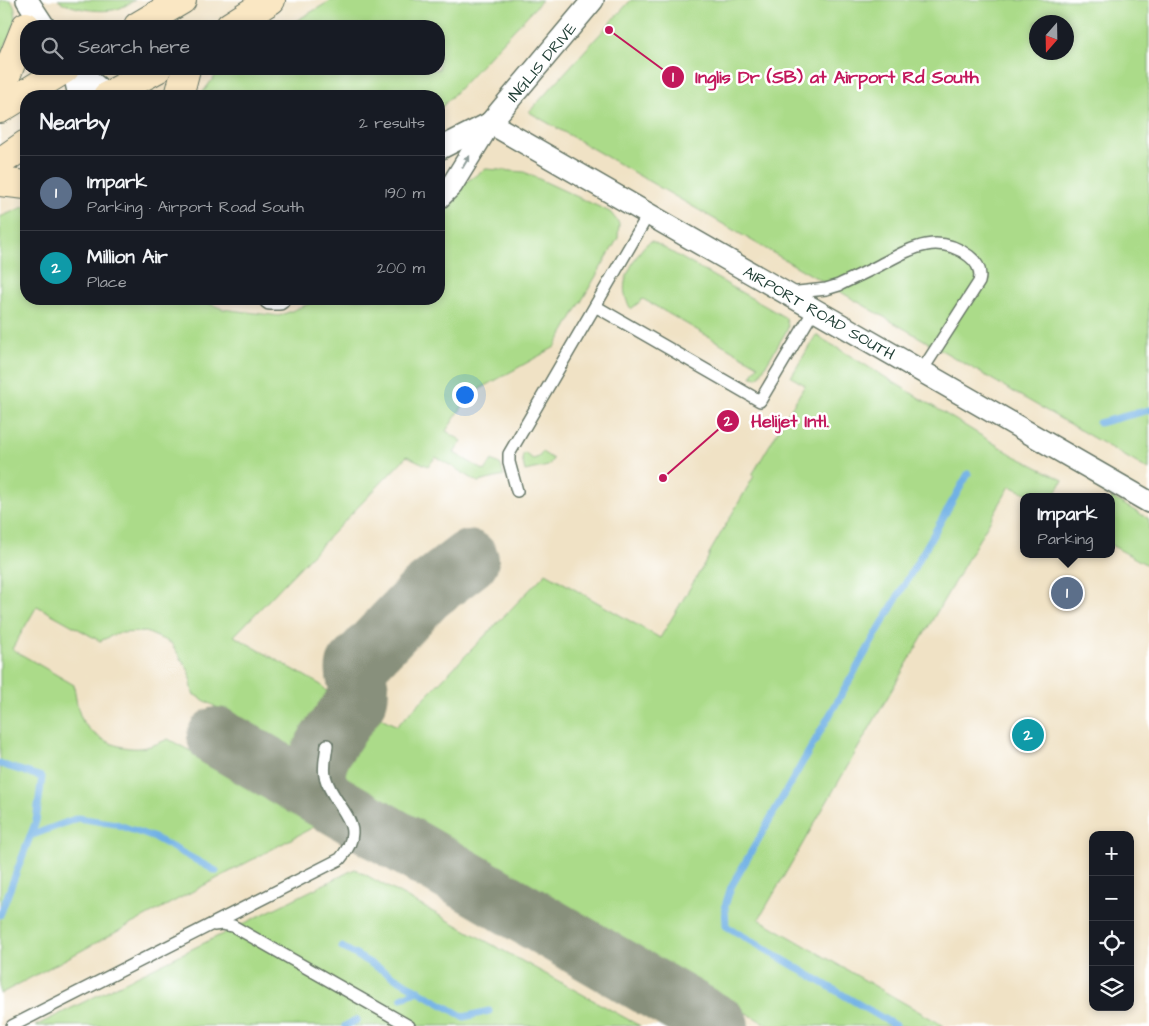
<!DOCTYPE html>
<meta charset="utf-8">
<style>
:root{--surface:#171b24;--page:#242831;--text:#f1f3f6;--muted:#9ea1a6;--line:#363941;--accent:#d1495b}
body{margin:0;font-family:"Architects Daughter",sans-serif;background:var(--page);color:var(--text)}
.controls{position:absolute;right:15px;bottom:15px;display:grid;overflow:hidden;border-radius:10px;box-shadow:0 2px 8px #0003}
.controls button{width:45px;height:45px;display:grid;place-items:center;padding:0;border:0;border-bottom:1px solid var(--line);background:var(--surface);color:var(--text);font:25px sans-serif}
.compass{position:absolute;left:1029px;top:15px;width:45px;height:45px;border-radius:50%;background:var(--surface);box-shadow:0 2px 8px #0003;rotate:200deg}
.you{position:absolute;left:464px;top:394px;width:18px;height:18px;margin:-12px;border:4px solid #fff;border-radius:50%;background:#1a73e8;box-shadow:0 0 0 8px #1a73e833}
.badge{display:grid;place-items:center;width:32px;height:32px;border-radius:50%;background:var(--accent);color:#fff;font-size:16px;font-weight:700}
.pin{position:absolute;translate:-50% -50%;border:2px solid #fff;box-shadow:0 1px 5px #0006}
.popup{position:absolute;left:1020px;top:493px;width:95px;height:65px;box-sizing:border-box;display:grid;place-content:center;border-radius:10px;background:var(--surface);filter:drop-shadow(0 1px 4px #0005);font-size:16px;white-space:nowrap;color:var(--muted)}
.popup b{font-size:19px;color:var(--text)}
.popup::after{content:'';position:absolute;left:50%;top:100%;margin-left:-10px;border:10px solid transparent;border-top-color:var(--surface)}
.list{margin:0;padding:0;list-style:none}
h2{display:flex;justify-content:space-between;align-items:center;height:65px;margin:0;padding:0 20px;font-size:21px}
h2 small{font-size:16px;font-weight:400;color:var(--muted)}
.list li{display:grid;grid-template-columns:32px 1fr auto;gap:15px;align-items:center;box-sizing:border-box;height:75px;padding:0 20px;border-top:1px solid var(--line)}
.list b{display:block;font-size:19px;white-space:nowrap}
.list p{margin:0;font-size:16px;white-space:nowrap;color:var(--muted)}
.list em{font-size:16px;font-style:normal;color:var(--muted)}
.icon{flex:none;width:28px;height:28px;fill:none;stroke:currentColor;stroke-width:2;stroke-linecap:round;stroke-linejoin:round}
.map{position:relative;flex:none;width:1149px;height:1026px;overflow:hidden}
.search{position:absolute;background:var(--surface);box-shadow:0 2px 8px #0003;left:20px;top:20px;width:425px;height:55px;display:flex;align-items:center;gap:12px;box-sizing:border-box;padding:0 18px;border-radius:20px;color:var(--muted);font-size:19px}
.panel{position:absolute;background:var(--surface);box-shadow:0 2px 8px #0003;left:20px;top:90px;width:425px;height:215px;border-radius:20px}
.map>svg:first-child{display:block}
.green{fill:#abdb89;stroke:#658c5e;fill-rule:evenodd}
.lines{fill:none;stroke-linecap:round;stroke-linejoin:round}
.stream{stroke:#71b1e5;stroke-width:7}
.taxiway{stroke:#88907c;stroke-width:60}
.service-casing{stroke:#687767;stroke-width:14}
.minor-casing{stroke:#687767;stroke-width:24}
.secondary-casing{stroke:#687767;stroke-width:30}
.service{stroke:#fff;stroke-width:11}
.minor{stroke:#fff;stroke-width:21}
.secondary{stroke:#fae7c3;stroke-width:28}
.oneway{fill:#8f9e9a}
.labels{text-anchor:middle;stroke-width:5;stroke-linejoin:round;paint-order:stroke}
.street-label{font-size:16px;fill:#1f3d34;stroke:#fff}
.leader{fill:none;stroke:#c2185b;stroke-width:2}
.callout-dot{fill:#c2185b;stroke:#fff;stroke-width:2}
.mark-label{font-size:15px;text-anchor:middle;font-weight:bold;fill:#fff}
.callout-label{font-size:18px;text-anchor:middle;font-weight:bold;fill:#c2185b;stroke:#fff;stroke-width:5;stroke-linejoin:round;paint-order:stroke}
</style>
<div class="map">
<svg width="1149" height="1026" viewBox="0 0 1149 1026">
<rect width="100%" height="100%" fill="#fff"/>
<filter id="ink" filterUnits="userSpaceOnUse"><feTurbulence type="fractalNoise" baseFrequency=".02" numOctaves="2"/><feDisplacementMap in="SourceGraphic" scale="10" xChannelSelector="R" yChannelSelector="G"/><feConvolveMatrix kernelMatrix="1 2 1 2 8 2 1 2 1" color-interpolation-filters="sRGB"/></filter>
<filter id="wash" filterUnits="userSpaceOnUse"><feTurbulence type="fractalNoise" baseFrequency=".0096" numOctaves="4" result="noise"/><feDisplacementMap in="SourceGraphic" scale="20" xChannelSelector="R" yChannelSelector="G"/><feGaussianBlur stdDeviation="1.12" result="paint"/><feColorMatrix in="noise" values="0 0 0 0 0 0 0 0 0 0 0 0 0 0 0 0 0 1.4 0 .05"/><feComposite in="paint" operator="in"/></filter>
<g filter="url(#wash)">
<rect width="100%" height="100%" fill="#f0e2c5"/>
<path class="green" d="M0 0H10C24 15 7 41 0 56Z
M58 0H135C130 3 125 6 120 8 106 14 70 9 58 0Z
M332 0H542L439 110V96H200L215 76 224 69H439V26H287Z
M631 0H1149V470L529 112ZM1036 22H1066V52H1036Z
M486 169 524 172 610 212 619 223 618 238 555 347 471 394 446 431 462 441 454 453 485 471 492 460 501 465 504 476 478 482 436 457 428 466 407 456 234 636 321 685 328 692 331 709C320 727 309 739 290 749L193 694 189 671 171 643 146 632 118 633 100 641 37 606 12 649 74 685C75 695 78 715 84 723 97 741 124 752 146 747 153 746 161 742 168 739L323 822 0 994V217L26 206V299H198L223 309 279 316 321 299H439V207L461 185Z
M652 241 786 318 788 326 787 330 758 378 751 377 758 365 643 299 631 309C626 301 623 292 625 282 627 272 642 243 652 241Z
M816 335 1013 455 1063 480 1054 497H1035L1010 486 759 919 944 1026H769L341 779C334 758 352 735 362 716L373 714 397 726 546 573 660 638 708 558 710 552 754 476 752 475 805 385 791 377Z
M542 452 553 459 548 466 525 471 522 458 524 453 533 459 539 457Z
M1111 497 1149 519V566L1111 545Z
M355 869 640 1026H35Z"/>
<g class="lines">
<path class="stream" d="M1099 423 1149 410
M0 764 42 777 36 821 0 915
M30 836 78 818 116 824 155 838 216 871
M342 947 464 1017 489 1011
M402 998 419 990
M345 1026 357 1020
M896 1026 726 926 725 906 731 887 968 474"/>
<path class="taxiway" d="M217 737 719 1026
M331 803C291 770 341 729 358 698 362 684 353 677 356 666L426 593 469 560"/>
</g>
</g>
<g filter="url(#ink)">
<g class="lines">
<defs>
<path id="service" d="M789 293 826 289 839 285C853 278 867 272 880 265 910 249 937 232 969 256 978 263 982 271 979 282L921 372
M595 306 760 401 814 310
M517 491 509 462V454L648 215
M214 925 222 924 233 926 409 1026
M12 1026 340 859C371 823 333 809 325 776 323 766 326 755 327 745"/>
<g id="minor">
<path d="M27 0 44 26"/>
<path d="M73 69 79 96"/>
<path d="M76 69 108 96"/>
<path id="s1" d="M490 123 1149 502"/>
<path d="M439 149 490 123"/>
<path id="s2" d="M439 198 452 185 490 123 593 0"/>
<path d="M270 299H279"/>
</g>
<path id="secondary" d="M138 26 182 0
M230 26 271 0
M0 91 26 26
M107 96 157 69
M179 96 186 69
M0 109 65 69
M0 162 26 144
M0 182 26 185"/>
</defs>
<use href="#service" class="service-casing"/>
<use href="#minor" class="minor-casing"/>
<use href="#secondary" class="secondary-casing"/>
<use href="#service" class="service"/>
<use href="#minor" class="minor"/>
<use href="#secondary" class="secondary"/>
</g>
<defs><path id="oneway-solid" d="M-6-.8H1V-3.2L6.5 0L1 3.2V.8H-6Z" transform="scale(1.25)"/></defs>
<use class="oneway" href="#oneway-solid" transform="translate(466 162) rotate(-59)"/>
</g>
<g class="labels">
<g class="street-label">
<text dy="6" stroke="none"><textPath href="#s2" startOffset="171">INGLIS DRIVE</textPath></text>
<text dy="6" stroke="none"><textPath href="#s1" startOffset="380">AIRPORT ROAD SOUTH</textPath></text>
</g>
</g>
<path class="leader" d="M609 30L673 77M663 478L728 421"/>
<g class="callout-dot">
<circle cx="609" cy="30" r="5"/>
<circle cx="663" cy="478" r="5"/>
<circle cx="673" cy="77" r="12"/>
<circle cx="728" cy="421" r="12"/>
</g>
<g class="mark-label">
<text x="673" y="82">1</text>
<text x="728" y="426">2</text>
</g>
<g class="callout-label">
<text x="837" y="83">Inglis Dr (SB) at Airport Rd South</text>
<text x="790" y="427">Helijet Intl.</text>
</g>
</svg>
<div class="controls">
<button>+</button>
<button>−</button>
<button><svg class="icon" aria-label="locate" viewBox="0 0 24 24"><circle cx="12" cy="12" r="6"/><path d="M12 2v4M12 18v4M2 12h4M18 12h4"/></svg></button>
<button><svg class="icon" aria-label="layers" viewBox="0 0 24 24"><path d="M12 4l9 5-9 5-9-5zM3 14l9 5 9-5"/></svg></button>
</div>
<svg class="compass" viewBox="-18 -18 36 36"><path d="M0-13l5 13h-10z" fill="#e53935"/><path d="M0 13l5-13h-10z" fill="#9ea1a6"/></svg>
<div class="you"></div>
<div class="pin badge" style="left:1067px;top:593px;background:#5c6f8a">1</div>
<div class="popup"><b>Impark</b>Parking</div>
<div class="pin badge" style="left:1028px;top:735px;background:#0f9aa8">2</div>
<div class="search"><svg class="icon" aria-label="search" viewBox="0 0 24 24"><circle cx="10" cy="10" r="6"/><path d="M15 15l6 6"/></svg>Search here</div>
<section class="panel">
<h2>Nearby<small>2 results</small></h2>
<ul class="list">
<li><span class="badge" style="background:#5c6f8a">1</span><div><b>Impark</b><p>Parking · Airport Road South</p></div><em>190 m</em></li>
<li><span class="badge" style="background:#0f9aa8">2</span><div><b>Million Air</b><p>Place</p></div><em>200 m</em></li>
</ul>
</section>
</div>
